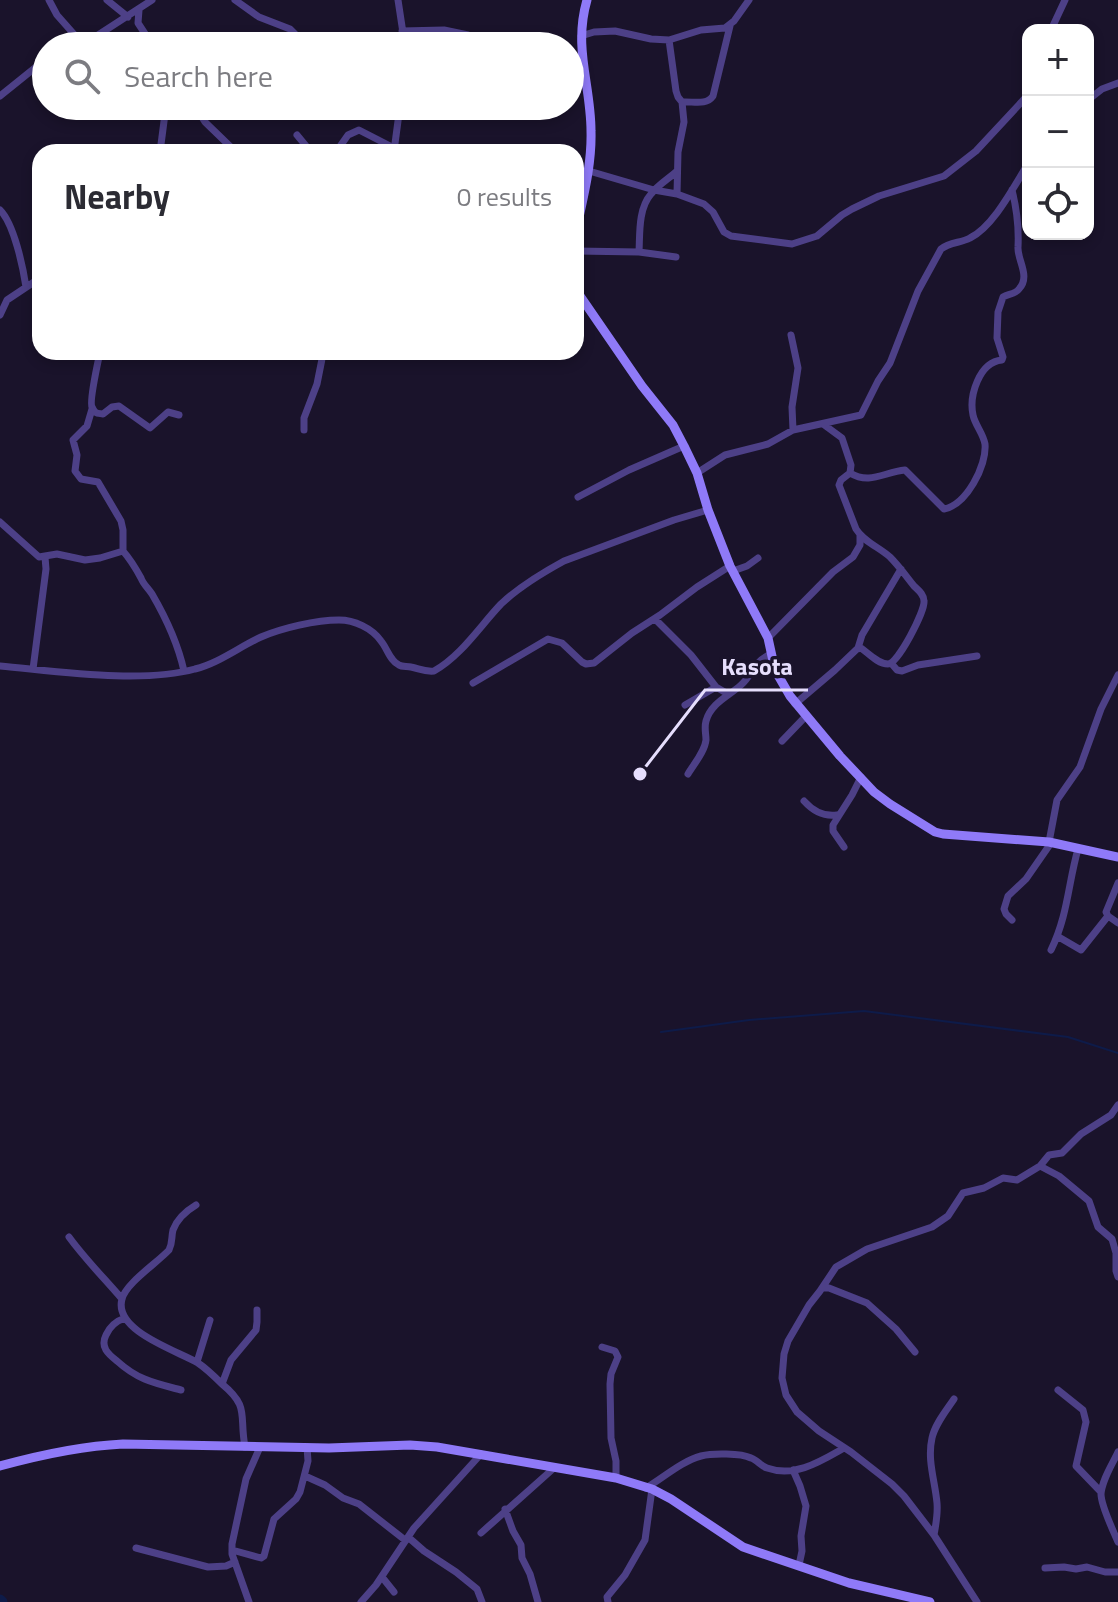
<!DOCTYPE html>
<meta charset="utf-8">
<style>
:root{--surface:#fff;--page:#f7f7f7;--text:#2b2b33;--muted:#7c7c81;--line:#e1e1e2}
body{margin:0;font-family:"Titillium Web",sans-serif;background:var(--page);color:var(--text)}
.controls{position:absolute;right:24px;top:24px;display:grid;overflow:hidden;border-radius:16px;box-shadow:0 4px 12px #0003}
.controls button{width:72px;height:72px;display:grid;place-items:center;padding:0;border:0;border-bottom:2px solid var(--line);background:var(--surface);color:var(--text);font:40px sans-serif}
.list{margin:0;padding:0;list-style:none}
h2{display:flex;justify-content:space-between;align-items:center;height:104px;margin:0;padding:0 32px;font-size:34px}
h2 small{font-size:26px;font-weight:400;color:var(--muted)}
.icon{flex:none;width:44px;height:44px;fill:none;stroke:currentColor;stroke-width:2;stroke-linecap:round;stroke-linejoin:round}
.map{position:relative;flex:none;width:1118px;height:1602px;overflow:hidden}
.search{position:absolute;background:var(--surface);box-shadow:0 4px 12px #0003;left:32px;top:32px;width:552px;height:88px;display:flex;align-items:center;gap:20px;box-sizing:border-box;padding:0 28px;border-radius:44px;color:var(--muted);font-size:30px}
.panel{position:absolute;background:var(--surface);box-shadow:0 4px 12px #0003;left:32px;top:144px;width:552px;height:216px;border-radius:24px}
.map>svg:first-child{display:block}
.lines{fill:none;stroke-linecap:round;stroke-linejoin:round}
.stream{stroke:#0e1b49;stroke-width:2}
.river{stroke:#0e1b49;stroke-width:11}
.street{stroke:#4d4087;stroke-width:7}
.secondary{stroke:#8f7af8;stroke-width:9}
.leader{fill:none;stroke:#e6defd;stroke-width:3}
.callout-dot{fill:#e6defd;stroke:#1a132b;stroke-width:3}
.callout-label{font-size:24px;text-anchor:middle;font-weight:bold;fill:#e6defd;stroke:#1a132b;stroke-width:7;stroke-linejoin:round;paint-order:stroke}
</style>
<div class="map">
<svg width="1118" height="1602" viewBox="0 0 1118 1602">
<rect width="100%" height="100%" fill="#1a132b"/>
<g class="lines">
<path class="stream" d="M661 1032 749 1020 864 1011 1068 1037 1118 1053"/>
<path class="river" d="M0 1600 2 1602"/>
<path class="street" d="M49 0 57 15 80 41
M107 0 128 17
M235 0 259 17 290 29 307 46
M398 0 405 46
M139 10 138 23 153 46
M1051 30 1065 0
M402 31 444 30 468 35
M581 36 594 32 615 31 651 39 669 40 701 30 725 28 734 21 749 0
M669 40 676 91 678 97 682 102 684 122 678 152 677 194
M62 46 86 41 95 37 152 0
M0 96 46 59
M1088 100 1102 89 1118 83
M682 102C693 101 706 106 713 96L730 26
M195 106 205 122 236 152
M297 135 311 152
M394 151 400 106
M160 152 166 106
M336 152 348 135 359 130 394 148
M589 171 654 190 677 194 704 204 713 212 724 232 731 236 792 244 817 236 842 215 852 209 879 196 944 176 976 151 1028 95
M0 210C14 224 23 267 26 287
M576 251 639 252 676 257
M639 252C640 234 638 209 651 194 658 185 668 179 676 172
M0 315 7 300 40 278
M791 335 798 368 792 407 793 430
M100 352C98 362 89 401 92 407 95 414 97 413 103 414L112 407 119 406 150 428 168 412 179 415
M92 409 87 426 73 440 77 455 75 471 81 479 98 482 121 521 123 530V551C131 560 135 567 141 578 143 584 148 588 152 594 166 618 178 644 184 671
M304 430V418L317 384 322 359 327 352
M697 473 725 455 768 444 793 430 861 415 878 381 890 363 918 291 941 249C950 242 961 243 970 238 994 226 1014 186 1028 164
M850 473C870 485 884 472 905 470L944 509C966 505 987 466 985 444 983 433 975 425 973 415 969 396 979 362 1002 360L1003 357 997 338 998 312 1003 297C1008 294 1016 294 1019 289 1031 276 1017 260 1018 247 1019 227 1017 210 1012 190
M578 497 629 470 684 446
M0 522 39 557 57 554 85 560 100 558 123 551
M733 571 747 566 758 558
M655 619 691 655 716 687 728 694
M768 638 833 572 853 557 860 545V535
M858 648 862 635 901 569
M891 663 897 670 902 671 918 665 977 656
M0 666C56 671 141 684 195 669 219 663 239 647 261 637 282 628 316 620 339 620 354 620 372 628 381 641 387 648 390 661 399 665 402 667 407 666 411 667 420 669 425 672 434 671 461 656 480 626 501 604 519 587 542 573 564 561L674 520 708 510
M33 669 46 569 45 557
M473 683 548 639 562 643 582 662 586 664 594 663 632 633 660 615 697 587 730 566
M795 704 835 670 857 649 861 648C868 653 878 664 888 664 898 664 925 611 924 601 924 594 918 590 914 586 906 576 899 566 890 557 879 547 864 542 856 529L839 485 841 480 850 473 851 465 842 438 823 424
M685 705 716 687
M782 741 806 716
M688 774C694 764 705 751 706 740 706 733 704 728 706 721 711 703 729 696 741 685 754 673 753 662 771 654
M804 801C813 811 823 817 837 815
M1049 842 1057 800 1080 767 1101 709 1118 675
M844 847 833 831V825L852 795 861 777
M1118 883 1106 912 1108 916 1118 923
M1012 920 1006 914 1004 909 1008 896 1026 879 1051 843
M1057 936 1081 950 1108 916
M1051 950C1068 915 1068 884 1078 849
M1040 1166 1059 1176 1089 1201 1098 1227 1112 1239 1116 1253V1271L1118 1277
M196 1205C186 1211 177 1219 173 1230 171 1238 173 1242 169 1250 157 1263 126 1283 122 1299 113 1331 178 1351 198 1363 207 1369 214 1376 222 1384
M69 1237C85 1259 104 1278 122 1299
M823 1288H829L867 1303 896 1329 915 1352
M125 1318C116 1321 110 1326 106 1335 100 1347 108 1354 117 1361 138 1380 154 1383 181 1390
M602 1347 615 1351 618 1357 611 1374 610 1384 611 1438 616 1461V1478
M197 1362 210 1320
M1058 1390 1083 1410 1086 1422 1076 1466 1101 1492
M245 1447C239 1415 250 1407 222 1384L231 1360 256 1330 257 1322V1310
M1118 1452C1112 1465 1102 1480 1101 1494 1101 1506 1113 1530 1118 1542
M793 1470 800 1486 806 1506 801 1536 802 1551 799 1565
M305 1476 325 1485 343 1498 359 1504 405 1540
M646 1488C663 1478 682 1461 701 1456 712 1453 741 1453 751 1458 757 1460 761 1466 767 1468 795 1478 821 1461 844 1448
M505 1509 513 1531 521 1545 522 1558 530 1574 538 1602
M481 1533 554 1468
M934 1535C936 1524 938 1514 937 1503 935 1481 927 1460 932 1438 935 1424 946 1411 954 1399
M408 1537 424 1551 456 1572 477 1589 482 1602
M136 1548 208 1567 226 1566 235 1562
M232 1550 261 1558 264 1556 274 1519 296 1499 300 1492 308 1461 307 1447
M1045 1568 1064 1567 1076 1569 1087 1567 1105 1572H1118
M382 1577 394 1592
M249 1602 232 1554V1544L246 1479 260 1447
M361 1602 376 1585 414 1528 481 1454
M608 1602 607 1597 625 1575 645 1540 652 1489
M977 1602 934 1535 904 1496 892 1484 851 1452 819 1431 797 1412 786 1395 782 1378 784 1354 788 1341 809 1305 820 1291 836 1267 867 1249 932 1227 948 1216 963 1193 984 1188 1003 1178 1017 1180 1040 1166 1049 1155 1062 1153 1081 1134 1111 1115 1118 1105"/>
<path class="secondary" d="M576 231C583 198 592 165 591 131 591 85 573 48 587 0
M576 290 642 386 673 425 684 446 697 473 708 510 730 566 768 638 775 670 790 696 840 756 874 792 890 804 935 832 943 834 1049 842 1118 857
M0 1466C40 1455 81 1446 123 1444L329 1448 410 1445 437 1447 616 1478 652 1489 671 1499 743 1547 849 1583 930 1602"/>
</g>
<path class="leader" d="M640 774L705 690H808"/>
<circle class="callout-dot" cx="640" cy="774" r="8"/>
<g class="callout-label">
<text x="757" y="675">Kasota</text>
</g>
</svg>
<div class="controls">
<button>+</button>
<button>−</button>
<button><svg class="icon" aria-label="locate" viewBox="0 0 24 24"><circle cx="12" cy="12" r="6"/><path d="M12 2v4M12 18v4M2 12h4M18 12h4"/></svg></button>
</div>
<div class="search"><svg class="icon" aria-label="search" viewBox="0 0 24 24"><circle cx="10" cy="10" r="6"/><path d="M15 15l6 6"/></svg>Search here</div>
<section class="panel">
<h2>Nearby<small>0 results</small></h2>
<ul class="list">
</ul>
</section>
</div>
